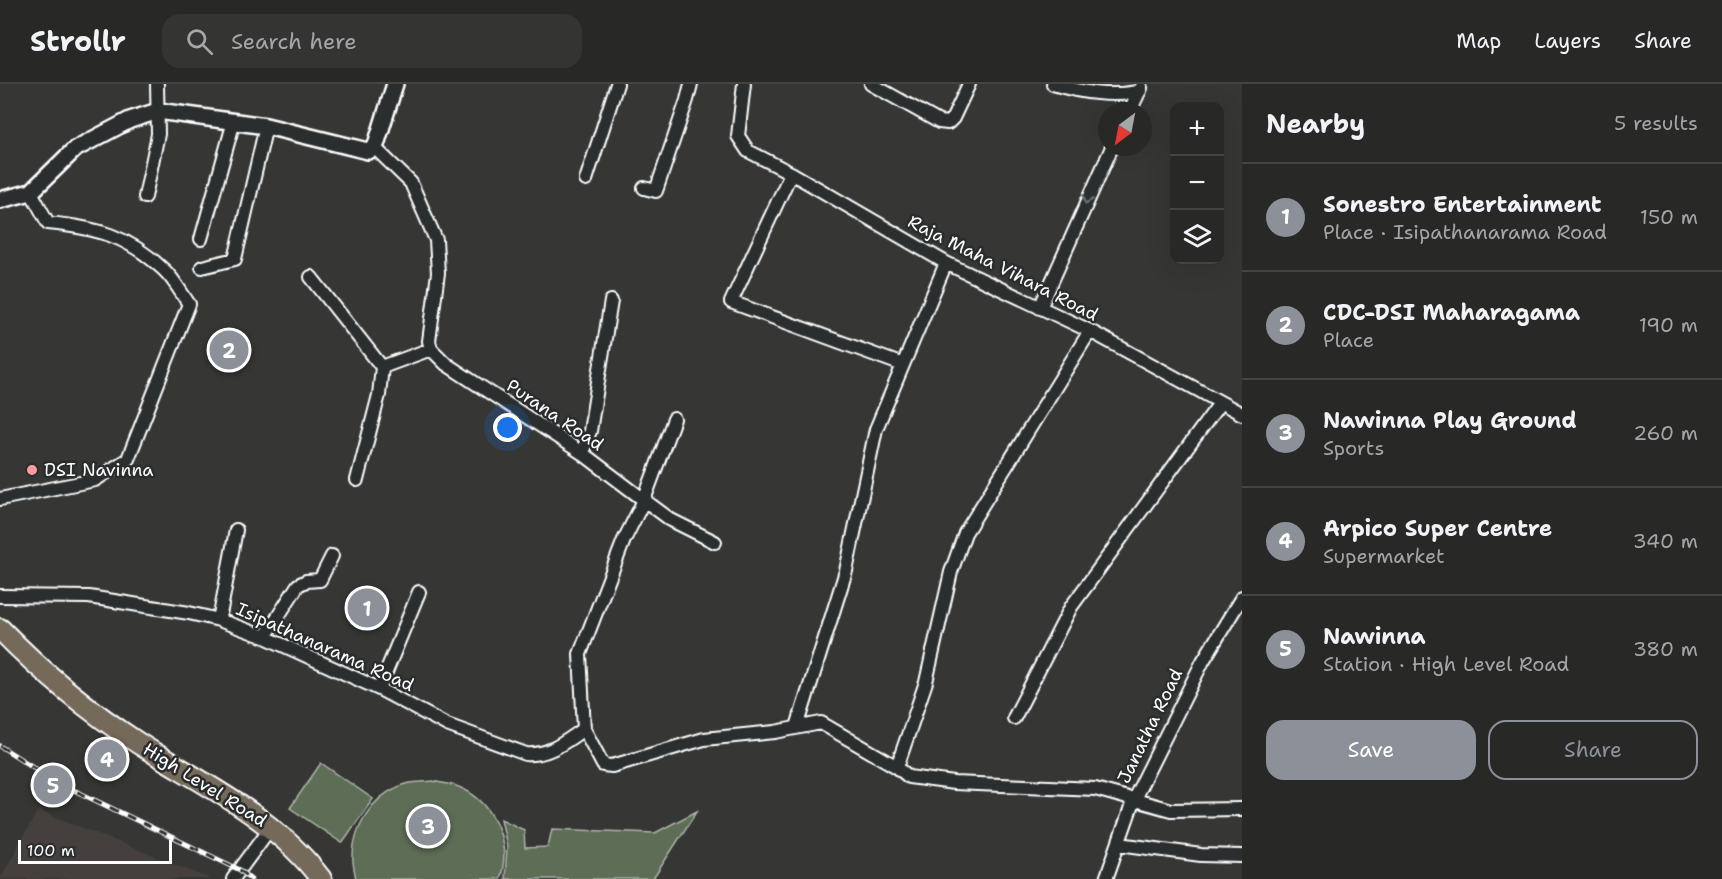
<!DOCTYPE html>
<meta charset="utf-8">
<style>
:root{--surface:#282827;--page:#343433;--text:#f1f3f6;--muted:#a5a6a7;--line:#444;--accent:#8c9099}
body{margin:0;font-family:"Shantell Sans",sans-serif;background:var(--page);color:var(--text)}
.controls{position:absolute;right:18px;top:18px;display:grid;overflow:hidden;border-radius:12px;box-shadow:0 6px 24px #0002}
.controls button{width:54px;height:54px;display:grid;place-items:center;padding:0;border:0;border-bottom:2px solid var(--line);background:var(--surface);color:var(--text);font:30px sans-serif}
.compass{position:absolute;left:1098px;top:18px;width:54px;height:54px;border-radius:50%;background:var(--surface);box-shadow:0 6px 24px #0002;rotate:212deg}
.scale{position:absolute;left:18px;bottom:15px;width:154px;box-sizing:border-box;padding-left:6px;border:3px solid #fff;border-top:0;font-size:16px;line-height:21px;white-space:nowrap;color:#fff;-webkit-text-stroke:4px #2a2d2e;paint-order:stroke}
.you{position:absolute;left:508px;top:344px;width:21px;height:21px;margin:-15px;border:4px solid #fff;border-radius:50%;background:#1a73e8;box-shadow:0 0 0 9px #1a73e833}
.badge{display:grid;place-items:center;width:39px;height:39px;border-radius:50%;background:var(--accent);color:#fff;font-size:20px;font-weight:700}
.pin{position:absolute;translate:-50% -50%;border:3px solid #fff;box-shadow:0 2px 6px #0006}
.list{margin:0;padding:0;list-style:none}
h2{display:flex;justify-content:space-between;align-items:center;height:78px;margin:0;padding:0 24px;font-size:26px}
h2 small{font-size:20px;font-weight:400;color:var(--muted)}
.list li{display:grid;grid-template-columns:39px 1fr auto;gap:18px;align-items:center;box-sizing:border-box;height:108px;padding:0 24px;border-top:2px solid var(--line)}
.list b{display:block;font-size:22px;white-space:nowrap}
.list p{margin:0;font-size:20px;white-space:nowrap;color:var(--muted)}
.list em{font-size:20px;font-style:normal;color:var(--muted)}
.actions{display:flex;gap:12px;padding:18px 24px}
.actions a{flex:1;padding:14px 0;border:2px solid var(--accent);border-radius:18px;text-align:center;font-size:21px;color:var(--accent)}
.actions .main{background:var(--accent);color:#fff}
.icon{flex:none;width:33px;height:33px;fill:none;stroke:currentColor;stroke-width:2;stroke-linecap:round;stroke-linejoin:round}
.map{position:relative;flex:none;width:1242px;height:795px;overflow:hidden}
header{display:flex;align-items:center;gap:36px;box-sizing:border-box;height:84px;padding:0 30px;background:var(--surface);border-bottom:2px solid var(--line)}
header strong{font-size:28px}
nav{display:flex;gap:33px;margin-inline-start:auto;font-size:21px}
.search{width:420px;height:54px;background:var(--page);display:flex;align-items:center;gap:15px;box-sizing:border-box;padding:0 21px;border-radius:18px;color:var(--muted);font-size:22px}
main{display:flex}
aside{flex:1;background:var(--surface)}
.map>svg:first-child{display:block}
.built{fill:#45413c}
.green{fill:#5d6d56;stroke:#aeb6aa;stroke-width:1.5}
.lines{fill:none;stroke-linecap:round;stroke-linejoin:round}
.minor-casing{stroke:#fff;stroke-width:16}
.tertiary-casing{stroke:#fff;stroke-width:20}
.trunk-casing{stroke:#fff;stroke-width:24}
.minor{stroke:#2a2d2e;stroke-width:12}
.tertiary{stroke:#2a2d2e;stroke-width:15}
.trunk{stroke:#746a5a;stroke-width:20}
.rail-casing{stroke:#fff;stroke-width:5}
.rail{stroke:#2a2d2e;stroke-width:3;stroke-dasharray:9;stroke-linecap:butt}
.oneway{stroke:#6a6c6d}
.poi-dot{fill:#ff9aa2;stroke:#2a2d2e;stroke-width:2}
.labels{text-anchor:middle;stroke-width:5;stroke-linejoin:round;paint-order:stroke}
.street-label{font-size:18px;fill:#fff;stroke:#2a2d2e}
.poi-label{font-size:18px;fill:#fff;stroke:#2a2d2e;text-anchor:start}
</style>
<header>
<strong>Strollr</strong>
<div class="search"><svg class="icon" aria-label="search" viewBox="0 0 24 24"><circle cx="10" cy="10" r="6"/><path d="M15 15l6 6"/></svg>Search here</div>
<nav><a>Map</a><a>Layers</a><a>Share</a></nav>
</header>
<main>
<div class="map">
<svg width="1242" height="795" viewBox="0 0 1242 795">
<rect width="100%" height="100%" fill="#363634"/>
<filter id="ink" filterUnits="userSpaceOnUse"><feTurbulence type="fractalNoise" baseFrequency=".0167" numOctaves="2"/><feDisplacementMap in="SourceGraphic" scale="12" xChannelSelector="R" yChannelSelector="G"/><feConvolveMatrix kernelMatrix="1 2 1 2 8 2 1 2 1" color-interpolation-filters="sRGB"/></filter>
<g filter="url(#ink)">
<path class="built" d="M38 726 211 795H0Z"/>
<path class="green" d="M321 679 373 715 342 759 290 724Z
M433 697C441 699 449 700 456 702 493 715 512 759 500 795H356C355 788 352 779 353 772 354 739 376 707 410 699 417 698 425 698 433 697Z
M697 727 653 795H505L507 762 501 735 524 746 525 764 548 763 552 745 655 749Z"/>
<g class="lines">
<defs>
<path id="minor" d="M744 0 738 52 748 67 791 89 946 179 1090 247 1242 330
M871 0 939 38 948 39 953 34 969 0
M1053 0C1079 8 1114 14 1140 7
M1130 27 1141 4
M375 64 411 99 436 156 438 189 429 257 431 265 446 280 582 369 644 416 624 456 580 570 584 645 603 681 612 682 704 655 775 648 821 639 897 683 909 693 954 699 1095 705 1171 726 1242 725
M791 89 731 218 903 281
M586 96 617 0
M644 104 656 107 687 16 691 0
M145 113 158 50 157 0
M201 155 234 37
M202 183 235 175 266 42
M311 193 382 283
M1040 224 1112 63
M674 335 644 416 671 436 715 458
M582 369 590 347 611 217
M357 396 379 311 382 283 431 265
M0 415 95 396 128 375 189 220C181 209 174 195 164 186 127 151 97 144 48 139L31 108
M0 512 89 513 189 529 219 536 265 553 379 605 447 641 526 670C549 672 566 657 584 645
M219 536 236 446
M265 553 298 501 306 497 320 496 332 472
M379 605 419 508
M1014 634 1071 523 1220 319
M797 643 846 487 876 345 946 179
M897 683 926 598 951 488 965 449 1090 247
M1119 760 1201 771 1242 772
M233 795 271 743
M1106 795 1134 715 1203 577 1242 513"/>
<path id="tertiary" d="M0 116 31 108 75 65 130 36 158 27 266 42 368 67 375 64 395 0"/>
<path id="trunk" d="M0 545C42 588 87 626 138 659 202 700 275 733 321 795"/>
</defs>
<use href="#minor" class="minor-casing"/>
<use href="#tertiary" class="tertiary-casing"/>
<use href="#trunk" class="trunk-casing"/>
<use href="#minor" class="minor"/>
<use href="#tertiary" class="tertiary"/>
<use href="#trunk" class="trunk"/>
<defs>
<path id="rail" d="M0 662 57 698 240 786 251 795"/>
</defs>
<use href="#rail" class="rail-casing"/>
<use href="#rail" class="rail"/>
</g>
<defs><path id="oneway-chevron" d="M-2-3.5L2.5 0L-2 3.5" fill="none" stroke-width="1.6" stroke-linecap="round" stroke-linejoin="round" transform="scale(1.5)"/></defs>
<use class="oneway" href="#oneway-chevron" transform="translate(1087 116) rotate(114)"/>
</g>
<circle class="poi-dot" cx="32" cy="386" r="6"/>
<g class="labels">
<g class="street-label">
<text transform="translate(1003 184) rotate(27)" y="6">Raja Maha Vihara Road</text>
<text transform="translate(555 331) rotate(34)" y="6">Purana Road</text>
<text transform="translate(325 563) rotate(24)" y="6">Isipathanarama Road</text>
<text transform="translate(1150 642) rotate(-64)" y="6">Janatha Road</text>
<text transform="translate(205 701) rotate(32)" y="6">High Level Road</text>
</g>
<g class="poi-label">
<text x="44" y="392">DSI Navinna</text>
</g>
</g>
</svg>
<div class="controls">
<button>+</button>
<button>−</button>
<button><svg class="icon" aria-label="layers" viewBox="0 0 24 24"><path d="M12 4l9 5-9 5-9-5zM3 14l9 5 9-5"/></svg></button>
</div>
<svg class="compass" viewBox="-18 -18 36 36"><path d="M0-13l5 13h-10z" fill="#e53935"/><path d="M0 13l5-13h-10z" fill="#a5a6a7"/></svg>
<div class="scale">100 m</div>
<div class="you"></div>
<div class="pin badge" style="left:367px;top:524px">1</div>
<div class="pin badge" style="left:229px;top:266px">2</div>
<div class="pin badge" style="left:428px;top:742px">3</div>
<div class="pin badge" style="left:107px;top:675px">4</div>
<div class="pin badge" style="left:53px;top:701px">5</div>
</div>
<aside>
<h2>Nearby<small>5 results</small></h2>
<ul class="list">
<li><span class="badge">1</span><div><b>Sonestro Entertainment</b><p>Place · Isipathanarama Road</p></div><em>150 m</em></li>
<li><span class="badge">2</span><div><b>CDC-DSI Maharagama</b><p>Place</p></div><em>190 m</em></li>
<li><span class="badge">3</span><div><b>Nawinna Play Ground</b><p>Sports</p></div><em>260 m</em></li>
<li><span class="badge">4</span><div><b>Arpico Super Centre</b><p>Supermarket</p></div><em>340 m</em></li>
<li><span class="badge">5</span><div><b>Nawinna</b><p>Station · High Level Road</p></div><em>380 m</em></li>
</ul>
<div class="actions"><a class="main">Save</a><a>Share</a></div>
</aside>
</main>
